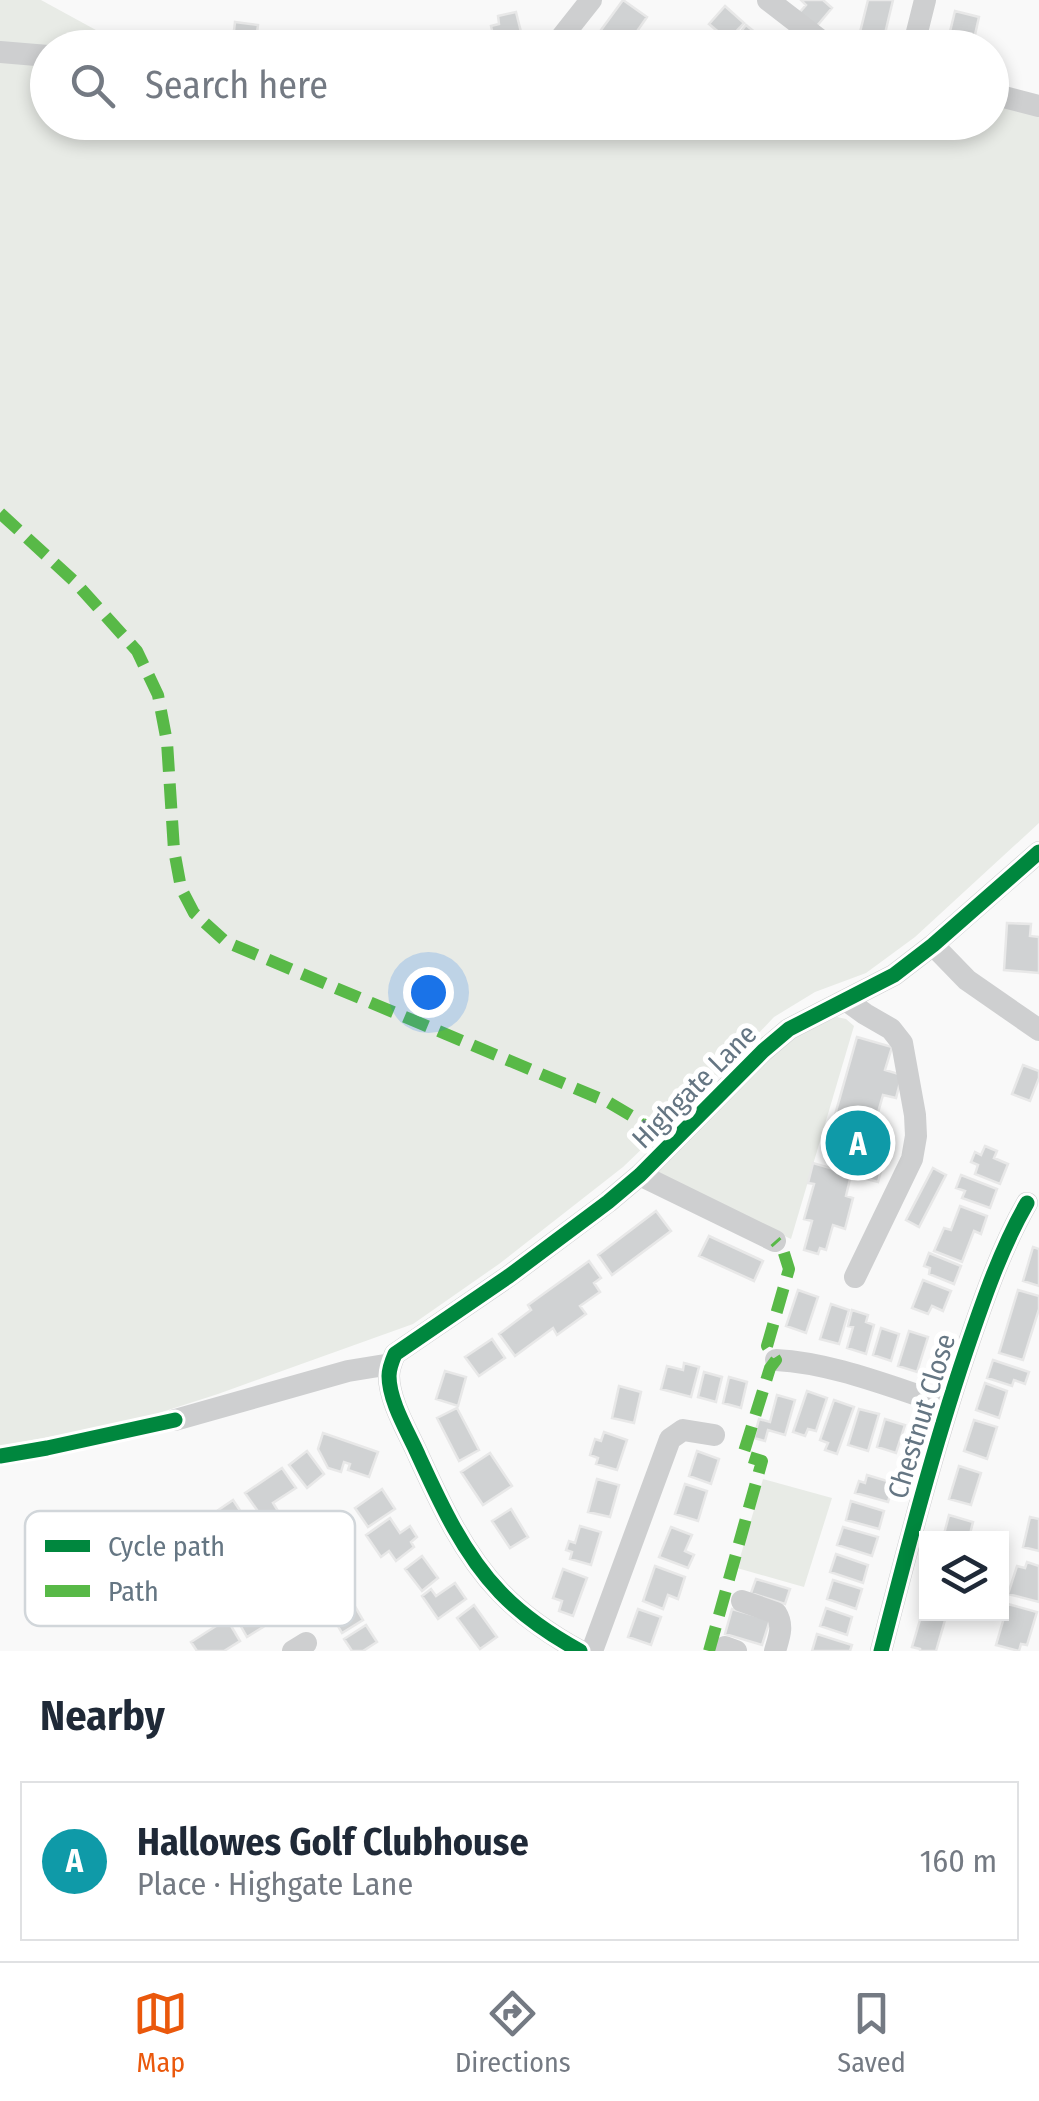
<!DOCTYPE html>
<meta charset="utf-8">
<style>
:root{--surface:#fff;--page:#f2f2f3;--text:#1f2937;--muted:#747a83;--line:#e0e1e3;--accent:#ea580c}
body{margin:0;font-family:"Fira Sans Condensed",sans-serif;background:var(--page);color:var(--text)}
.controls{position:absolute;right:30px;bottom:30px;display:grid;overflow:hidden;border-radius:0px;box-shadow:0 5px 15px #0003}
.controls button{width:90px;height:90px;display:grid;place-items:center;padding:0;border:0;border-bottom:2px solid var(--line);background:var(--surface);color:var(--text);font:50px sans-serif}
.you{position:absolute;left:428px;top:992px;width:35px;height:35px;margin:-25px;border:8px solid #fff;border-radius:50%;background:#1a73e8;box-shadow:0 0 0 15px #1a73e833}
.badge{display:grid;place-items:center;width:65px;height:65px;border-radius:50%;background:var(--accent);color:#fff;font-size:32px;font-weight:700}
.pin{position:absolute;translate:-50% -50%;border:5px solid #fff;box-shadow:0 2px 10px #0006}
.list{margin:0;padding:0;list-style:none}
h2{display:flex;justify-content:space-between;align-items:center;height:130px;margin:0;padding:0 40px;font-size:42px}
h2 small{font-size:32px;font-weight:400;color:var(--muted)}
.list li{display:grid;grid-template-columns:65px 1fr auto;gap:30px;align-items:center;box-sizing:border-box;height:160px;margin:0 20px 20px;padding:0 20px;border:2px solid var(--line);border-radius:0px}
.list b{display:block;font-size:38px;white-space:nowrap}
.list p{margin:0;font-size:32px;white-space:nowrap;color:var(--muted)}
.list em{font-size:32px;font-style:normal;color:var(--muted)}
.icon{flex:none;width:55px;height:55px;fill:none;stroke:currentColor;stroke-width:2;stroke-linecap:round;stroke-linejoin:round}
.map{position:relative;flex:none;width:1039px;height:1651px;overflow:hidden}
.search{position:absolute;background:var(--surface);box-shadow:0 5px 15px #0003;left:30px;right:30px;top:30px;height:110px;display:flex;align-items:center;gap:25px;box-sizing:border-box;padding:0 35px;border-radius:55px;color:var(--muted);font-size:38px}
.sheet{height:310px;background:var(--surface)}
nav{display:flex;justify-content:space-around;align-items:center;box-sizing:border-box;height:140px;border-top:2px solid var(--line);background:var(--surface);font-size:28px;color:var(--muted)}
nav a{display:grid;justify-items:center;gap:5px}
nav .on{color:var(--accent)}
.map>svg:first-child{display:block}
.green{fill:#e8ebe6}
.building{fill:#d0d2d3;stroke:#e8e8e8;stroke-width:2.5}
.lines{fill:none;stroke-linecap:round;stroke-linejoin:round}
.minor{stroke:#cecfd0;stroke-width:22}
.quiet{stroke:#58b947;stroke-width:12;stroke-dasharray:25 12;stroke-linecap:butt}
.cycleway-casing{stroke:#fff;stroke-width:21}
.cycleway{stroke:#00873e;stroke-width:15}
.labels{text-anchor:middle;stroke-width:10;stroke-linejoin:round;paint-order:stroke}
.street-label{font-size:28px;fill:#657683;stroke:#fff}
.key{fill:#fff;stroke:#d1d6da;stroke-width:2.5}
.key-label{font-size:28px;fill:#657683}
</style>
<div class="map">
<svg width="1039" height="1651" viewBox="0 0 1039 1651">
<rect width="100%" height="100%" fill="#f9f9f9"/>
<path class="green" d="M0 0H41L127 47 48 48V122H992V103L1039 113V823L915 937 866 973 815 992 774 1017 721 1073 623 1167 499 1264 413 1324 218 1394 134 1421 0 1446Z
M837 1017 846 1019 854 1026 791 1239 655 1174 784 1041Z
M763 1479 832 1498 804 1587 737 1568Z"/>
<path class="building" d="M623 0 647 17 633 37 646 48H623L601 30Z
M801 0H823L832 8 816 27 799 13 806 5Z
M868 0H893L883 42 859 36Z
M725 6 744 23 728 40 709 24Z
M955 11 979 17 972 48H946Z
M516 12 523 40 514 43 515 48H496L491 26 499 24 498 16Z
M235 22 258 25 255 48H232Z
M746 25 767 42 762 48H728Z
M462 32 463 39 484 35 486 48H454L451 34Z
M448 33 449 48H408L418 47 417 35Z
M317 35 352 36V48H317Z
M1007 923 1031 924 1030 936 1039 937V973L1004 970Z
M857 1037 892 1047 885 1070 902 1075 896 1098 883 1095 877 1116 870 1114 867 1124 892 1131 878 1182 851 1175 846 1196 853 1198 845 1229 833 1225 826 1250 820 1248 818 1254 804 1250 812 1221 804 1219 814 1184 808 1183 813 1163 830 1168 833 1157 824 1154Z
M1023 1065 1039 1071V1078L1030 1101 1012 1094Z
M985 1146 997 1151 994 1158 1008 1164 1000 1184 975 1174 978 1165 971 1162 975 1152 981 1155Z
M933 1168 946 1175 919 1227 906 1220Z
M961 1175 997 1189 990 1208 962 1198 965 1191 956 1188Z
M960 1206 987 1216 981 1234 974 1231 962 1262 934 1251 944 1228 951 1230Z
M656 1211 671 1231 612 1275 598 1255Z
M709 1236 763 1261 754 1281 699 1256Z
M1033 1247 1039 1249V1286L1023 1281Z
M929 1253 961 1266 954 1284 929 1274 930 1268 924 1266Z
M589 1261 601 1278 594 1283 600 1292 580 1306 586 1314 557 1335 553 1328 515 1356 499 1334 531 1310 528 1305Z
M923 1280 951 1291 943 1311 932 1306 928 1314 912 1308Z
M798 1290 818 1297 806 1333 786 1326Z
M1018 1290 1039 1296V1309L1023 1360 999 1353Z
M831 1304 849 1310 839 1344 820 1339Z
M852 1310 868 1315 866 1322 874 1325 866 1354 847 1348 853 1327 848 1326Z
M881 1328 899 1334 891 1361 873 1355Z
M909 1331 928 1337 917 1372 898 1366Z
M492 1339 505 1358 479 1376 465 1357Z
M993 1360 1029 1372 1025 1384 1014 1380 1012 1386 987 1378Z
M684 1363 699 1367 691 1397 661 1389 667 1366 683 1370Z
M445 1371 466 1377 458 1406 436 1399Z
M704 1372 722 1377 716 1402 698 1397Z
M729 1377 747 1382 741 1408 723 1403Z
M985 1383 1007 1391 999 1418 976 1410Z
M619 1386 641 1392 634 1423 612 1418Z
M807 1391 827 1398 816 1431 808 1429 805 1436 793 1432Z
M777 1395 795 1400 785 1435 768 1430 765 1441 754 1438 759 1419 770 1422Z
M834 1400 854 1407 837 1454 825 1450 828 1443 820 1440Z
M457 1408 479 1450 459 1461 437 1418Z
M859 1409 879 1414 868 1451 848 1445Z
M885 1419 905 1425 896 1453 877 1447Z
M974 1420 997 1427 987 1459 964 1451Z
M604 1432 627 1440 617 1470 596 1464 598 1458 590 1455 595 1439 601 1441Z
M323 1433 378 1452 369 1477 348 1470 350 1464 344 1462 341 1472 328 1468 318 1449Z
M307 1451 324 1474 307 1488 289 1465Z
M697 1451 719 1459 711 1484 689 1476Z
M490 1453 512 1486 483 1505 461 1472Z
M959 1466 981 1473 971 1505 949 1499Z
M282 1468 296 1488 273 1503 278 1511 264 1520 245 1493Z
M867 1475 894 1483 888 1502 855 1493 859 1481 865 1483Z
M597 1479 619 1485 610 1517 588 1512Z
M685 1484 707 1491 698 1521 675 1514Z
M382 1489 395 1509 368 1527 355 1508Z
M233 1500 247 1521 209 1546 195 1526Z
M851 1501 884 1511 879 1529 846 1520Z
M511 1509 528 1537 510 1548 492 1521Z
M949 1515 973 1522 969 1538H943Z
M1030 1517 1039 1519V1551L1023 1547Z
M390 1518 400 1533 410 1526 417 1537 411 1542 414 1547 396 1561 389 1551 381 1557 366 1535Z
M580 1526 601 1532 591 1565 570 1559 572 1552 566 1550 569 1541 575 1543Z
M671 1527 692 1535 685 1551 694 1555 688 1568 659 1557Z
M843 1527 878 1537 872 1556 837 1545Z
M836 1554 868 1565 863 1583 830 1572Z
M422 1556 438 1578 422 1591 405 1569Z
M1027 1562 1039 1566V1602L1008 1594 1017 1566 1025 1568Z
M655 1566 685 1577 678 1599 668 1595 663 1609 643 1601Z
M563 1569 587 1578 573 1616 559 1611 562 1601 553 1598Z
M336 1574 363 1620 342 1633 315 1586Z
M756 1579 790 1589 785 1604 751 1593Z
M833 1580 862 1589 856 1609 827 1599Z
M455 1583 466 1599 438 1619 422 1596 431 1589 436 1596Z
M1008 1604 1037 1612 1027 1645 1021 1644 1019 1651 996 1645Z
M474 1605 497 1637 480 1649 457 1618Z
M251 1607 263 1627 247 1637 235 1616Z
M826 1608 852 1617 847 1635 820 1626Z
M638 1609 661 1617 651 1645 628 1637Z
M732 1609 770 1620 762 1645 725 1634Z
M922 1613 945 1620 936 1651H920V1649L912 1647Z
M227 1619 240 1641 224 1651H197L191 1642Z
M366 1625 377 1642 363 1651H352L344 1639Z
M817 1634 852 1645 850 1651H812Z"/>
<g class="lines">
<path class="minor" d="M768 0 829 47
M553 48 591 0
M913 48 925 0
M0 52 48 56
M992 94 1039 106
M933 945 967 980 1039 1030
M847 1001 865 1014 891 1029 902 1043 915 1115 916 1136 912 1159 855 1277
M640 1175 775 1241
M776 1360C834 1363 893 1388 948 1405
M175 1420 348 1371 391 1364
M742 1601 776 1613C784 1626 779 1637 775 1651
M725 1647 736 1651
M293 1651 306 1643
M580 1651C551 1635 523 1616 500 1592 461 1551 438 1498 415 1448 405 1427 389 1399 389 1376 389 1368 392 1361 395 1354L509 1276 608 1202 640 1175 763 1051 789 1029 894 975 933 945 1039 852
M592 1651 670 1439 683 1430 714 1435
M881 1651C907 1550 933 1449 966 1351 983 1301 1001 1248 1027 1203"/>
<path class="quiet" d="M0 513 75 582 137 651 158 695 167 742 174 850 181 888 194 913 226 942 608 1102 674 1141
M709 1651 762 1461 743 1455 770 1368 776 1360 767 1346 789 1269 783 1250 775 1241"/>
<defs>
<path id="cycleway" d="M0 1456 47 1448 175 1420
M580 1651C551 1635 523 1616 500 1592 461 1551 438 1498 415 1448 405 1427 389 1399 389 1376 389 1368 392 1361 395 1354L509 1276 608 1202 640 1175 763 1051 789 1029 894 975 933 945 1039 852
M881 1651C907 1550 933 1449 966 1351 983 1301 1001 1248 1027 1203"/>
</defs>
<use href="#cycleway" class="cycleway-casing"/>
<use href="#cycleway" class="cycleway"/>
</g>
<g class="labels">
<g class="street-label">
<text transform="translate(694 1086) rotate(-45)" y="10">Highgate Lane</text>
<text transform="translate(921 1416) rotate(-73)" y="10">Chestnut Close</text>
</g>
</g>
<rect x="25" y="1511" width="330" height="115" rx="15" class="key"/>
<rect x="45" y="1540" width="45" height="12" fill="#00873e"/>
<rect x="45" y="1585" width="45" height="12" fill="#58b947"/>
<g class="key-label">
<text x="108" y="1556">Cycle path</text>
<text x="108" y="1601">Path</text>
</g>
</svg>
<div class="controls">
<button><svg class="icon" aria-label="layers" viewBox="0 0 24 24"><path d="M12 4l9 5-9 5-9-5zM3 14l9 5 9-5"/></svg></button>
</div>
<div class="you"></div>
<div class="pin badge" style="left:858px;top:1143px;background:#0f9aa8">A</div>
<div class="search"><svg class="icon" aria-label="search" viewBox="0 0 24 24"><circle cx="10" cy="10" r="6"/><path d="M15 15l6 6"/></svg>Search here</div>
</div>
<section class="sheet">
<h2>Nearby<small></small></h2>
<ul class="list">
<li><span class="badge" style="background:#0f9aa8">A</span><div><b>Hallowes Golf Clubhouse</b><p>Place · Highgate Lane</p></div><em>160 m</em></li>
</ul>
</section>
<nav>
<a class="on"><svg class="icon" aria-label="map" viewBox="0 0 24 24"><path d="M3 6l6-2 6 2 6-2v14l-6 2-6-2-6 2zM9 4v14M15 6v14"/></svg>Map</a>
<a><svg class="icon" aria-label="directions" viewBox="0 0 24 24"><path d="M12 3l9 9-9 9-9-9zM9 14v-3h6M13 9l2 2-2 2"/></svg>Directions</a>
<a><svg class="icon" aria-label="saved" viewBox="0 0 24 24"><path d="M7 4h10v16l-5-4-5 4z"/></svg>Saved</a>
</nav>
